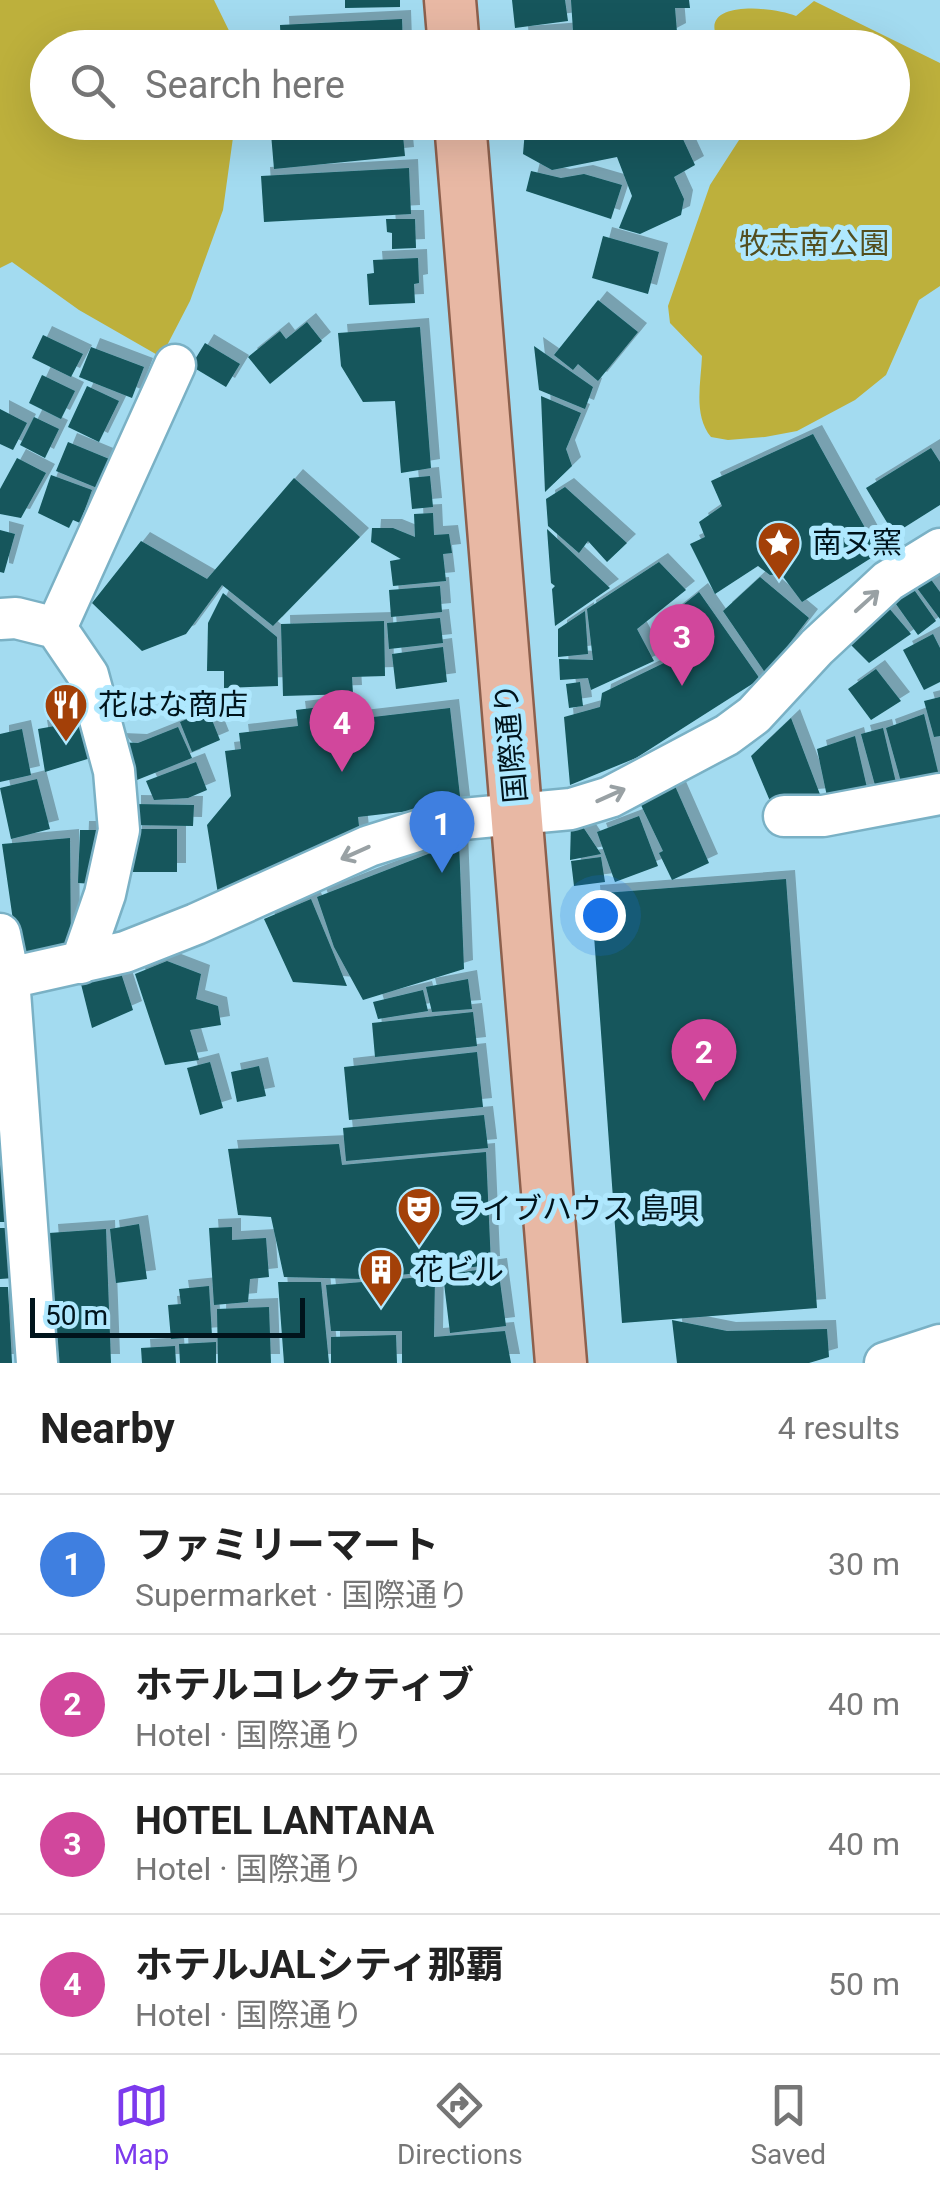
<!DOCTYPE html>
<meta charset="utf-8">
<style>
:root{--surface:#fff;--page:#f6f6f6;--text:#222;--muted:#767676;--line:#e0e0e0;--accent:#7c3aed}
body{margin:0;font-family:Roboto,"Noto Sans JP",sans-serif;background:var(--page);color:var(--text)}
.scale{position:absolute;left:30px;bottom:25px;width:275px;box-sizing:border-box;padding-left:10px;border:5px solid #00141c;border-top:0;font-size:28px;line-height:35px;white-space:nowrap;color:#00141c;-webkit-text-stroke:8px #afe8fe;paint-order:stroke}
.you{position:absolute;left:600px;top:915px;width:35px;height:35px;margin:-25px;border:8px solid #fff;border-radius:50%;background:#1a73e8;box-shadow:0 0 0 15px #1a73e833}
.badge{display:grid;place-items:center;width:65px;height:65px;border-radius:50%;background:var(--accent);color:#fff;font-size:32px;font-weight:700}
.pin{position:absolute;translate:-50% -82px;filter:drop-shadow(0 2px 5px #0008)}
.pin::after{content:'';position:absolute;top:52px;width:35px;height:30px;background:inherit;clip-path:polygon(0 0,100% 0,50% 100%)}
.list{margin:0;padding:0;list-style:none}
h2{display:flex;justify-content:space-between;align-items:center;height:130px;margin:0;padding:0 40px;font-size:42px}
h2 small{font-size:32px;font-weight:400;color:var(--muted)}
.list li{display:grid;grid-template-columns:65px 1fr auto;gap:30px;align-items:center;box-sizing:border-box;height:140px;padding:0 40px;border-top:2px solid var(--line)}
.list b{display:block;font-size:38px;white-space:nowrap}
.list p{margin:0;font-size:32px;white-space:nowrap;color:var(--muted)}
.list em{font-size:32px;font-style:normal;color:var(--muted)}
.icon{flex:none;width:55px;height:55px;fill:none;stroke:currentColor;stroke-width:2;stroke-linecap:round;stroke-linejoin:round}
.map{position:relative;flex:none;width:940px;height:1363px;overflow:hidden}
.search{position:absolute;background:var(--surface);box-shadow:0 10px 40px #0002;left:30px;right:30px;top:30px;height:110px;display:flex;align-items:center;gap:25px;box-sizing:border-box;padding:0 35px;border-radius:55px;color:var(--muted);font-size:38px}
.sheet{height:690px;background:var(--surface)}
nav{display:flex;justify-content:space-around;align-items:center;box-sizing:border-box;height:140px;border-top:2px solid var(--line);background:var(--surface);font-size:28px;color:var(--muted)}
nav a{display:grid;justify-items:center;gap:5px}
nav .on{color:var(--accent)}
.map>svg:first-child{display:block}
.green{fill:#bdb03c}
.building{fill:#13575c;filter:url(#shadow)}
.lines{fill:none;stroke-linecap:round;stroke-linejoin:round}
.minor-casing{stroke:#7ab1c5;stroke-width:45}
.major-casing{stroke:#8d604d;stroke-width:55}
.minor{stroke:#fff;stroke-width:40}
.major{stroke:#e8b8a4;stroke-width:50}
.oneway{stroke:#99a1a4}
.labels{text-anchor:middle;stroke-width:10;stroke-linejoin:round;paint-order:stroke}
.park-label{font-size:30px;fill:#534e1f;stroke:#afe8fe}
.poi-label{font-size:30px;fill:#00141c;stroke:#afe8fe;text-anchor:start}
.street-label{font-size:30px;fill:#00141c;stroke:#afe8fe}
</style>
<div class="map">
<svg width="940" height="1363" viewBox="0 0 940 1363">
<defs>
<filter id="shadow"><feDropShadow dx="9" dy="-9" stdDeviation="0" flood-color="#0004"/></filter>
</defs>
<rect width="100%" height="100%" fill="#a3dbf0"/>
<path class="green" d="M0 0H214L237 47 48 48V122L235 123 223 210 190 301 161 357 79 310 12 262 0 268Z
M814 1 940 63V286L919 300 886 375 855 400 797 431 765 437 728 440 711 437C693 415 701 383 702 356L670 323 668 306 710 185 750 123 892 122V48L723 47C688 0 769 5 796 16Z"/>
<path class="building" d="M345 0H400V7L345 8Z
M512 0H565L568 21 515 28Z
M571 0H689L690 8H675L677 32 647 48H520L519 35 573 31Z
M402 19 403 48H281L280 25Z
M270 122H409L410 135 403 136 405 156 274 169Z
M565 122H675L695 165 674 177 684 199 681 215 640 234 619 228 632 196 617 157 552 170 523 154 525 130 559 128Z
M409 168 411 214 264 222 261 176Z
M531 171 561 178 584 174 622 185 611 219 526 191Z
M386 219H415L416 248 392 249V233L387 232Z
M603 236 659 252 648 294 592 278Z
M418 258 419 283 414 284 415 303 369 305 367 274 374 273 373 260Z
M598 300 638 332 598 381 578 364 573 370 554 355Z
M307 322 322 341 270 384 248 357 280 331 286 339Z
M420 327 431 468 401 473 395 401 363 402 341 366 338 333Z
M43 335 83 354 71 377 32 358Z
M205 343 240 364 226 387 191 366Z
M534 346 593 387 585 409 539 390Z
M91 347 144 367 132 398 79 377Z
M42 375 75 391 61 419 29 403Z
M87 386 119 401 99 442 68 427Z
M541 396 581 413 566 449 572 466 545 492Z
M0 409 27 423 13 450 0 444Z
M34 417 59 429 45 458 20 445Z
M813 434 879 553 802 602 781 574 770 575 758 566 715 594 690 544 705 537 699 522 722 506 711 481Z
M68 442 114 461 102 490 56 471Z
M931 448 940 462V505L894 534 866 488Z
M17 458 46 473 21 518 0 514V489Z
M51 475 92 490 80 523 73 520 69 528 38 513Z
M430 476 433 507 412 509 409 478Z
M294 478 360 537 273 626 222 585 186 634 142 651 92 603 141 541 207 579Z
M565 487 627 543 607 562 588 541 579 553 548 526 546 499Z
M433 513 434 535 449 534 452 553 443 554 446 581 393 586 390 561 401 559 371 542 372 528H393L415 537 414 514Z
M547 529 610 588 555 626 552 589 555 586 551 583Z
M0 530 15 534 4 573 0 572Z
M659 562 686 590 637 629 654 661 591 690 588 678 560 680 559 659 593 660 587 609Z
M927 574 940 592V619L914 584Z
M760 577 809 618 766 674 723 611Z
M910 584 936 621 918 635 891 597Z
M440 586 442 612 391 617 389 590Z
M699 592 760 679 636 758 570 785 564 717 600 707 602 693 666 662 652 630Z
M223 593 277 637 278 686 224 688V671H207L208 623Z
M882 600 911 634 869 663 844 638Z
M585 611 588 654 558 657V629Z
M440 618 443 643 389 649 387 623Z
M384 621 385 676 352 677 353 694 283 696 281 624Z
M933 634 940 648V682L924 690 903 650Z
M443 647 447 682 396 689 392 654Z
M876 669 901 701 871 720 848 689Z
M580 682 583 706 569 708 566 684Z
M940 697V736L934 737 924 701Z
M337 705 339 721 450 708 461 805 358 817 360 835 218 894 207 825 231 796 225 751 241 749 239 733 298 726 296 710Z
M208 710 220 740 192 752 180 722Z
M924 714 940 780 903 789 886 728Z
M791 718 821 797 770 801 751 756Z
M88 720 94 757 45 772 38 729Z
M178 727 192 758 137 780 129 758 115 742 138 743Z
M883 728 898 791 878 796 861 734Z
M22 729 31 775 0 782V734Z
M855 736 868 792 828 801 817 749Z
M196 762 207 790 188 798 154 800 146 781Z
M37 779 50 829 11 839 0 788Z
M675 786 709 863 672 880 659 853 663 851 640 803Z
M132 804 194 805 193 826 132 825Z
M639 816 658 866 615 882 597 832Z
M579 821 601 854 570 860 571 823Z
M133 829H177V872H133Z
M80 830H108L94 884 78 883Z
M70 838 71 951 28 957 17 948 2 844Z
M459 842 464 969 363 1000 334 947 317 897Z
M601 857 605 882 574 886 571 861Z
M786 879 817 1308 622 1323 591 894Z
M311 899 347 986 293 982 264 919Z
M167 961 201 974 196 999 218 1006 221 1025 190 1030 199 1060 165 1065 135 974Z
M119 967 133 1010 92 1028 80 980Z
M468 979 472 1009 432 1012 426 987Z
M423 990 428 1011 378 1019 373 1002Z
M473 1012 477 1046 375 1057 372 1023Z
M477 1052 483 1107 349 1120 344 1067Z
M210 1062 223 1108 200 1115 187 1068Z
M259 1066 266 1096 237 1102 231 1072Z
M484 1115 488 1148 346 1161 343 1128Z
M339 1144 342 1165 486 1152 491 1265 363 1279 284 1277 271 1217 238 1215 228 1149Z
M6 1162 10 1222H0V1163Z
M139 1224 147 1279 116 1283 110 1229Z
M232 1227V1240L266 1238 269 1277 250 1279 248 1302 214 1305 209 1228Z
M0 1228H13L14 1278 0 1279Z
M106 1229 111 1363H59L49 1233Z
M498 1267 506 1326 450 1333 443 1275Z
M435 1276 434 1337 505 1331 511 1363H402V1331H331L326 1285Z
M278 1282H321L329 1363H284Z
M209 1286 212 1336 171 1339 168 1305 181 1304 179 1289Z
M0 1287H8L12 1363H0Z
M269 1307 271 1363H218L217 1309Z
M672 1320 727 1331 827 1329 829 1357 809 1363H677Z
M396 1335 397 1363H331V1337Z
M216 1342V1363H180L179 1344Z
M175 1346 176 1363H142L141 1348Z"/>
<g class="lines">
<defs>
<path id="minor" d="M0 619 16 618 56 628 88 675 114 771 119 830 105 894 81 963
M56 628 175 365
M784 816H823L940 794
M0 934 9 978 37 1363
M0 976 9 978 125 952 196 924 369 846 452 820 571 809 610 797 727 735 754 715 817 647 888 581 940 549
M885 1363 940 1345"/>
<path id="major" d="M450 0 454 48
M460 122 561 1363"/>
</defs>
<use href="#minor" class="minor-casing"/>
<use href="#major" class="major-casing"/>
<use href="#minor" class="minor"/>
<use href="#major" class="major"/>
</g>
<defs><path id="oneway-shaft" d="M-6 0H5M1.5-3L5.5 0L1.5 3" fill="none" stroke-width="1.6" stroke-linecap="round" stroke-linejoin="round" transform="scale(2.5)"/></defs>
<g class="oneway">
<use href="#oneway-shaft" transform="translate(867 601) rotate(-42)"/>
<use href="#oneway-shaft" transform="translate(611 795) rotate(-24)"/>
<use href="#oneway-shaft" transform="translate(355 853) rotate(156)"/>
</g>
<defs>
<symbol id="sight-pin" viewBox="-11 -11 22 30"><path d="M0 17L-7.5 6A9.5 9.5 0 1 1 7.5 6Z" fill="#a34008" stroke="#afe8fe"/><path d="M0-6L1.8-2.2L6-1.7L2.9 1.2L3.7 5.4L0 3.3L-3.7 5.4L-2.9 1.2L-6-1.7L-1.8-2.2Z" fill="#fff"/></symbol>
<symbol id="restaurant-pin" viewBox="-11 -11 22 30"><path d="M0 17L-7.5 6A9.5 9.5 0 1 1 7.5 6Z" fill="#a34008" stroke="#afe8fe"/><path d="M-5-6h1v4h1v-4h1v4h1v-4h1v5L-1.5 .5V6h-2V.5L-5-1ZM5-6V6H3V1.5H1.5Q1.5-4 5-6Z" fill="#fff"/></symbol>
<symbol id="theatre-pin" viewBox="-11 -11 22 30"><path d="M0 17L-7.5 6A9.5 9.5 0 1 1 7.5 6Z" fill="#a34008" stroke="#afe8fe"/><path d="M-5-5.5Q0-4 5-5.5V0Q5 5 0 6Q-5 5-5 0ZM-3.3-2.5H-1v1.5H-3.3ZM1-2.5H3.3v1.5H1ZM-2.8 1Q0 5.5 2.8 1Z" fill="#fff"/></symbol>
<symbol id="building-pin" viewBox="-11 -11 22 30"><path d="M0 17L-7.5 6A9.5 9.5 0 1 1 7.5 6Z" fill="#a34008" stroke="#afe8fe"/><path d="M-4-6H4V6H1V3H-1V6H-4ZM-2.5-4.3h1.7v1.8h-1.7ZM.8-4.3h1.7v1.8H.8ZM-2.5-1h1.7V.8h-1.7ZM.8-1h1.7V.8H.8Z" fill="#fff"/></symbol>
</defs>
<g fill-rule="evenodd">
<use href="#sight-pin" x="754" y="518" width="50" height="68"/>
<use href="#restaurant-pin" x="41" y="680" width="50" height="68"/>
<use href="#theatre-pin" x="394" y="1184" width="50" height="68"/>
<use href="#building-pin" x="356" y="1245" width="50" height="68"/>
</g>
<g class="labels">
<g class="park-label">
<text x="814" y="254">牧志南公園</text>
</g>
<g class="poi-label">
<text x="812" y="553">南ヌ窯</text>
<text x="98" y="715">花はな商店</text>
<text x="452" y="1219">ライブハウス 島唄</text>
<text x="414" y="1280">花ビル</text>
</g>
<g class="street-label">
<text transform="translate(511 743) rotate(-95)" y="10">国際通り</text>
</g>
</g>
</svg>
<div class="scale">50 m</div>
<div class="you"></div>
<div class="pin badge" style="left:442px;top:873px;background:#3f7fe0">1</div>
<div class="pin badge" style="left:704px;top:1101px;background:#d1479c">2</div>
<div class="pin badge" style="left:682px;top:686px;background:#d1479c">3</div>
<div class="pin badge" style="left:342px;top:772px;background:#d1479c">4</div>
<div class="search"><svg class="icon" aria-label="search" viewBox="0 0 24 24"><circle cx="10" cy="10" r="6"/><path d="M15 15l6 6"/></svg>Search here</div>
</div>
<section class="sheet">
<h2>Nearby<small>4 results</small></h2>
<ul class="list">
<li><span class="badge" style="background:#3f7fe0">1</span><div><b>ファミリーマート</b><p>Supermarket · 国際通り</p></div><em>30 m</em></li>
<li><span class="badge" style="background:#d1479c">2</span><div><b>ホテルコレクティブ</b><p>Hotel · 国際通り</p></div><em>40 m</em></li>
<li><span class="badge" style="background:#d1479c">3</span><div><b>HOTEL LANTANA</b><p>Hotel · 国際通り</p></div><em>40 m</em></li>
<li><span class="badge" style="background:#d1479c">4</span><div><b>ホテルJALシティ那覇</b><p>Hotel · 国際通り</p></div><em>50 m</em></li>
</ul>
</section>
<nav>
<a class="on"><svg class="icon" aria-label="map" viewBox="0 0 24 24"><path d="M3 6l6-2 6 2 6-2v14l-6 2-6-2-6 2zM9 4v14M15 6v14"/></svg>Map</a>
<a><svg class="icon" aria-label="directions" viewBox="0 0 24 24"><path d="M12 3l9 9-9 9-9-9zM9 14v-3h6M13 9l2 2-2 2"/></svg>Directions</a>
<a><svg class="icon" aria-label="saved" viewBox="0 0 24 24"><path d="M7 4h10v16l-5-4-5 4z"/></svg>Saved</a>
</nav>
